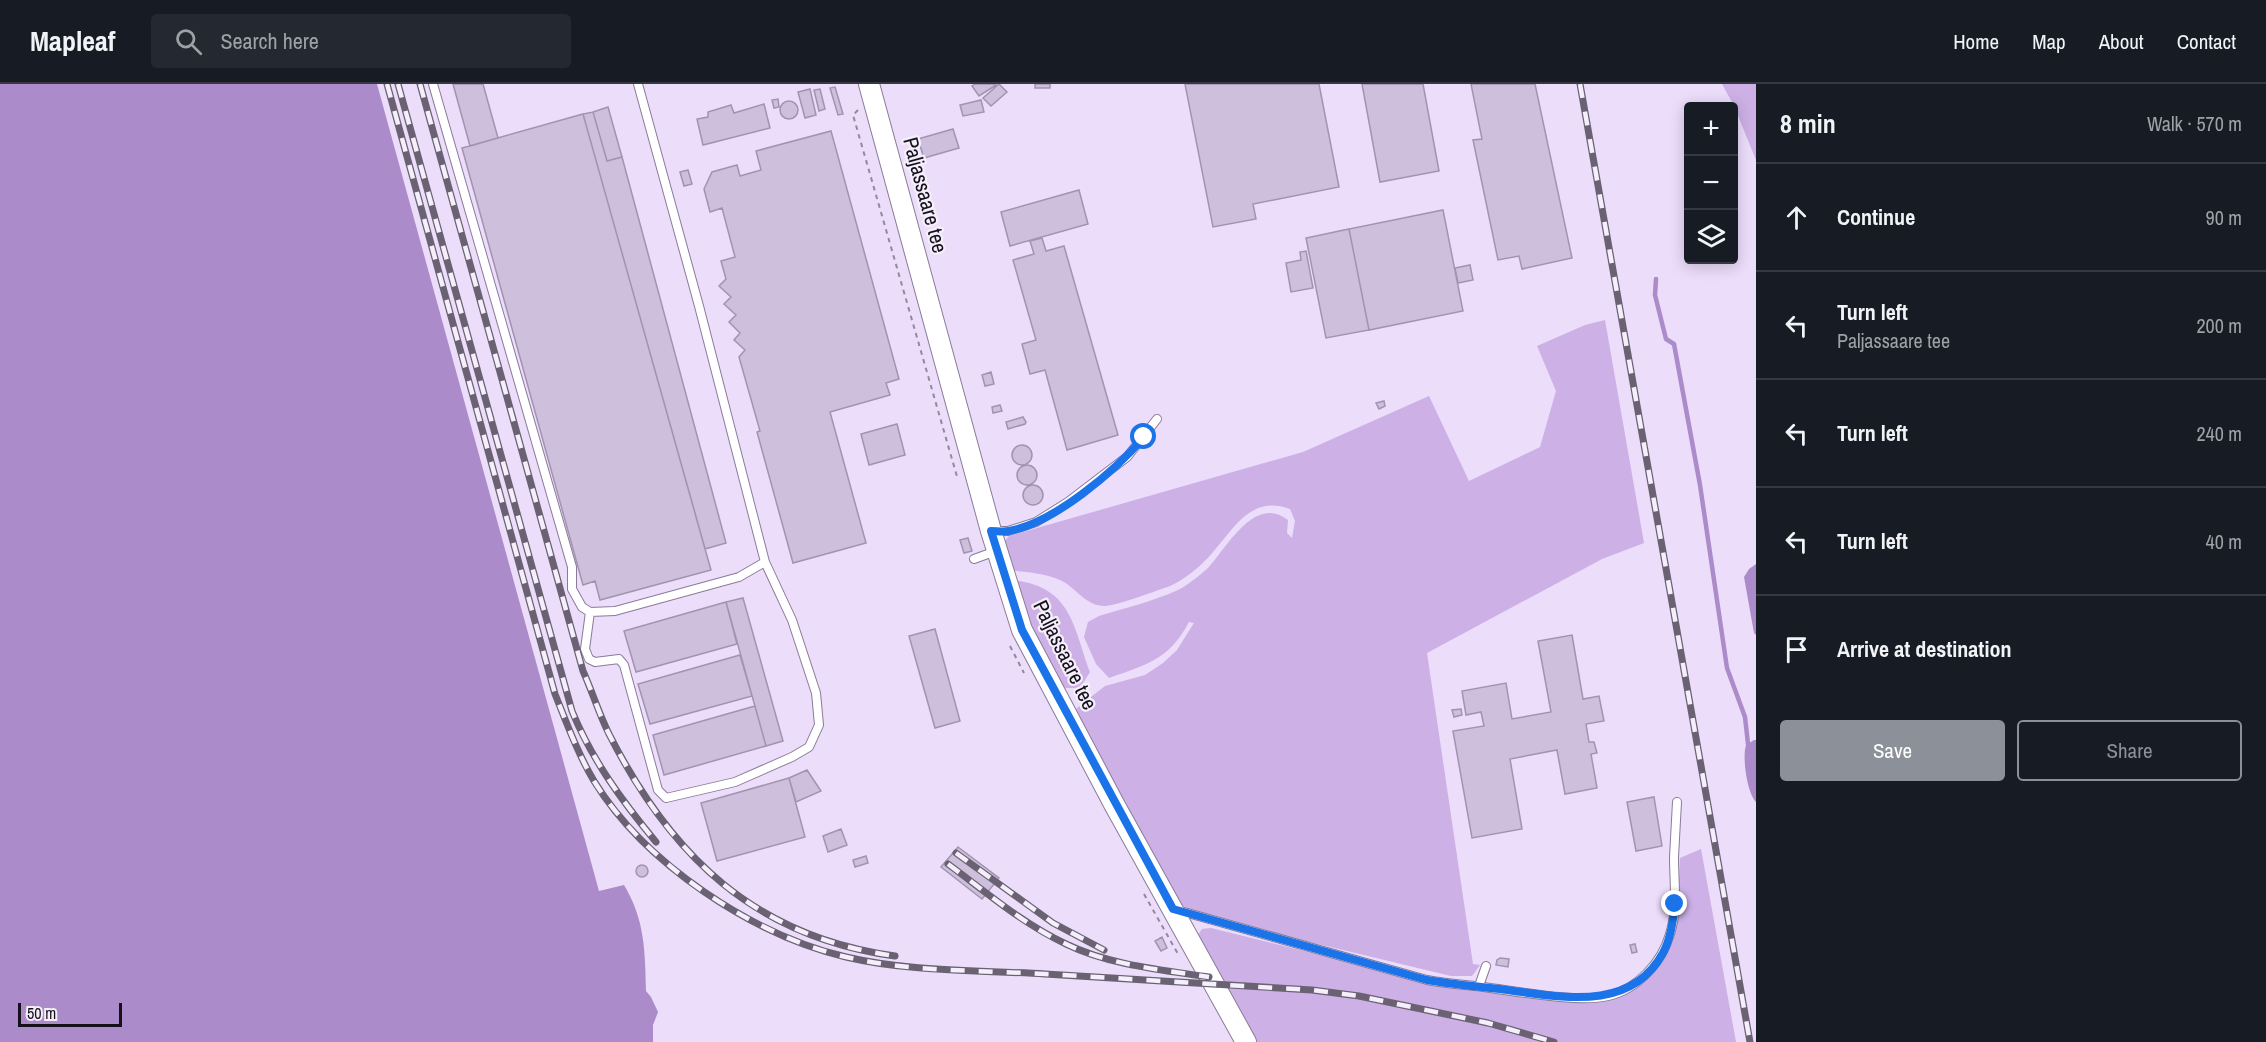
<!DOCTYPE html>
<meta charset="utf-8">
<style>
:root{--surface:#171b24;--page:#242831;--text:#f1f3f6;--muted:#9ea1a6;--line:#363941;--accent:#8c9099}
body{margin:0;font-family:"Archivo Narrow",sans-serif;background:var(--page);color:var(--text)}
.controls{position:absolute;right:18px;top:18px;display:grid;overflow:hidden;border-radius:6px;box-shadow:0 3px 15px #0003}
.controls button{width:54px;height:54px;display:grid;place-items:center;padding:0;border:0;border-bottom:2px solid var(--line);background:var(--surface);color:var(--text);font:30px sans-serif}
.scale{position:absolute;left:18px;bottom:15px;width:104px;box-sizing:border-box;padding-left:6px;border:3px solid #15101a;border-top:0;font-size:16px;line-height:21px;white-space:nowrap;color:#15101a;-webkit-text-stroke:4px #f4effb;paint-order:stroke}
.stop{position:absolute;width:18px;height:18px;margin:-14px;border:4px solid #1a73e8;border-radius:50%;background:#fff}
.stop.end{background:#1a73e8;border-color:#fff;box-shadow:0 2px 6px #0008}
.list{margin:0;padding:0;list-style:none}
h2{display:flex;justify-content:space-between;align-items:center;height:78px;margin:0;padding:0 24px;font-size:26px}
h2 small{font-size:20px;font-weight:400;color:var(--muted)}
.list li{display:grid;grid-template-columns:39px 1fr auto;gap:18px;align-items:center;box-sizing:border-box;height:108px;padding:0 24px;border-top:2px solid var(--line)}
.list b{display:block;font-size:22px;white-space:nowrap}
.list p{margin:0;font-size:20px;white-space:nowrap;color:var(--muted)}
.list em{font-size:20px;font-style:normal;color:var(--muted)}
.actions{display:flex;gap:12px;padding:18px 24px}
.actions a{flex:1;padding:14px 0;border:2px solid var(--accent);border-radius:6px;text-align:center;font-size:21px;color:var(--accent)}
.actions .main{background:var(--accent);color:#fff}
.icon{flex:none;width:33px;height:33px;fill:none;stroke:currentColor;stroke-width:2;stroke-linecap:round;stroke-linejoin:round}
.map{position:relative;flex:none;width:1756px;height:958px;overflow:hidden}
header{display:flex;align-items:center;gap:36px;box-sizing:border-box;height:84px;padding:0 30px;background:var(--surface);border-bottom:2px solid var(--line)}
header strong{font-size:28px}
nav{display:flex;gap:33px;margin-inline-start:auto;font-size:21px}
.search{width:420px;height:54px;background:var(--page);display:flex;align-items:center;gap:15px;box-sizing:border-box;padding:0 21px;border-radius:6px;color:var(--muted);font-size:22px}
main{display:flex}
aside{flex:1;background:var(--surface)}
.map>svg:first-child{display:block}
.green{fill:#ccb0e6}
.water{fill:#ab8bc9}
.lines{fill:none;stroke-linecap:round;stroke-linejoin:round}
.stream{stroke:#ab8bc9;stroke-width:4.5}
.building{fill:#cebfdd;stroke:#a294b0;stroke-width:1.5}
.lane-casing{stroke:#8a7c98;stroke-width:10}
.secondary-casing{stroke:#8a7c98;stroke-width:22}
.path{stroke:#93889e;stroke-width:2;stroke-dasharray:4.5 4.5;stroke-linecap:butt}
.lane{stroke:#fff;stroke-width:8}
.secondary{stroke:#fff;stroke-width:20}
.rail-casing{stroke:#6a6273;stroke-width:7}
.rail{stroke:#f4effb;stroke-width:4.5;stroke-dasharray:14;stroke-linecap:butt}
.route{stroke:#1a73e8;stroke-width:8}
.labels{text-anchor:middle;stroke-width:4.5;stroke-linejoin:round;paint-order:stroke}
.street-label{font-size:21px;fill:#15101a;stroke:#f4effb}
</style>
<header>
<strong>Mapleaf</strong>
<div class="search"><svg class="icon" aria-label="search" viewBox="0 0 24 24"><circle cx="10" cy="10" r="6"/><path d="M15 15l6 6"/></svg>Search here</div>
<nav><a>Home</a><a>Map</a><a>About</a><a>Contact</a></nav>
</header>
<main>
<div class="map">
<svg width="1756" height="958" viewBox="0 0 1756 958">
<rect width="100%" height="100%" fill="#ecddfb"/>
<path class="green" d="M1722 0H1756V76L1734 22Z
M1605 236 1644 459 1602 475 1427 569 1473 880 1480 881 1472 892H1451L1214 835C1199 830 1186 826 1174 814L1074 632 1077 624 1105 602 1145 591 1163 579 1177 566 1194 539 1189 538C1169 576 1147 580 1109 594L1096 580 1084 553 1088 538 1099 532C1125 524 1154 517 1178 506 1188 501 1200 491 1208 484 1227 463 1255 410 1288 436L1287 449 1292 454 1295 437 1290 425C1251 411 1235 443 1213 468 1202 481 1186 495 1170 502 1159 506 1115 522 1105 522 1086 522 1077 505 1062 497 1052 491 1021 486 1009 487L1004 458 1009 452 1303 368 1429 312 1469 397 1540 363 1556 307 1537 262 1585 241Z
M1012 496C1071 502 1073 541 1090 588L1080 604H1066L1052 592Z
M1701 765 1736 958H1254L1196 854 1202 845 1211 844 1437 900 1570 918 1614 914 1641 900 1659 882 1670 861 1677 840 1680 774Z"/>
<path class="water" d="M0 0H377L599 807 624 801C645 836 645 867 646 907L651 913 658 928 653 941V958H0Z
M1756 480V551L1754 549 1744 493 1749 485Z
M1754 656H1756V718C1747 709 1742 673 1746 661Z"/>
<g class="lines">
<path class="stream" d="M1656 195 1655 211 1666 255 1674 260 1700 401 1727 584 1745 633 1748 660"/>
</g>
<path class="building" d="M453 0H483L498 54 470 62Z
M975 0H995L996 1 979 12 972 2Z
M999 0 1007 8 991 22 983 14Z
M1035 0H1050V4H1035Z
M1185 0H1319L1339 103 1253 120 1256 135 1213 143Z
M1362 0H1423L1439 87 1380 98Z
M1471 0H1535L1572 174 1522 185 1519 172 1498 176 1473 56 1482 55Z
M835 3 843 30 838 31 830 4Z
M810 5 816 31 805 34 798 8Z
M820 5 825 25 819 27 814 6Z
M778 15 779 23 774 24 772 16Z
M981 16 984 28 963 32 960 21Z
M780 26a9 9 0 1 1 18 0a9 9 0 1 1-18 0Z
M764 20 770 44 703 61 697 35 708 33V28L731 21 734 29Z
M608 23 622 73 607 77 593 28Z
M593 28 607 77 622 73 726 459 705 465 583 30Z
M583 30 711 486 600 516 595 497 583 501 462 64Z
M953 45 959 64 924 74 918 55Z
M831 47 899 295 886 299 890 311 830 328 866 459 793 479 757 348 760 347 739 273 745 266 734 256 740 249 729 238 736 231 724 220 731 213 719 202 726 195 721 177 735 173 722 124 710 128 704 105 712 88 737 81 740 92 761 86 756 67Z
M688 86 692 100 684 102 680 88Z
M1079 106 1088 140 1010 162 1001 128Z
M1443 126 1463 227 1369 246 1349 145Z
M1349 145 1369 246 1326 254 1306 154Z
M1042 154 1046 167 1064 162 1118 351 1067 366 1045 286 1030 290 1022 260 1036 256 1013 176 1034 170 1030 157Z
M1306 167 1313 204 1291 208 1286 179 1301 176 1300 168Z
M1470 181 1473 196 1458 199 1455 184Z
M991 288 994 300 985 302 982 291Z
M1384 317 1385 322 1379 325 1376 319Z
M1000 321 1002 327 993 329 992 323Z
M1023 333 1026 338 1025 340 1008 345 1006 338Z
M897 340 905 371 869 381 861 350Z
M1012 371a10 10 0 1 1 20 0a10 10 0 1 1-20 0Z
M1017 391a10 10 0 1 1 20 0a10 10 0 1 1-20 0Z
M1023 411a10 10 0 1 1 20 0a10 10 0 1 1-20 0Z
M968 454 972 467 964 469 960 456Z
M743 514 783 657 766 662 726 518Z
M726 518 737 560 636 588 624 547Z
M935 545 960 637 935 644 909 552Z
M1572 551 1583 615 1599 612 1604 637 1586 640 1589 658H1594L1597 669 1591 670 1597 704 1565 710 1557 666 1510 675 1522 745 1472 754 1453 647 1484 642 1481 628 1466 631 1462 607 1506 599 1512 635 1551 628 1538 557Z
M740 571 752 612 650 640 638 600Z
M755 622 766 662 664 691 653 651Z
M1461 625 1462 631 1454 633 1452 626Z
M807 686 821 707 796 718 789 694Z
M789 694 805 753 717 777 701 719Z
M1654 713 1662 762 1636 767 1627 718Z
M841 745 847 761 828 768 823 752Z
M958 763 999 794 982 815 941 783Z
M866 772 868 779 855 783 853 776Z
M636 787a6 6 0 1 1 12 0a6 6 0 1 1-12 0Z
M1162 853 1167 864 1161 867 1155 857Z
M1635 860 1637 868 1632 869 1630 861Z
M1500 874 1509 875 1508 883 1496 881 1497 876Z"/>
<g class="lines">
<defs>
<path id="lane" d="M433 0 572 483V505L582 523 590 528 615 527 739 493 765 478
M992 447H1008L1036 438 1068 418 1127 373 1157 335
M974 475 996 467
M590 528 585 565 589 575 595 578 619 575 624 581 658 706 666 714 735 698 792 673 809 663 819 641 816 609 792 536 765 478 699 222 638 0
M1177 826 1427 896C1448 900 1469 901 1490 904 1522 908 1579 919 1608 912 1638 905 1662 878 1670 850 1678 825 1674 799 1674 773 1675 755 1676 736 1677 718
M1479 902 1486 882"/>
<path id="secondary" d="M869 0 991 447 1022 546 1114 720 1246 958"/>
</defs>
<use href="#lane" class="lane-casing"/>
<use href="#secondary" class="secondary-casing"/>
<path class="path" d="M858 26 853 31 958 396
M1010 562 1024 589
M1144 810 1178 870"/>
<use href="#lane" class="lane"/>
<use href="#secondary" class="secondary"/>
<defs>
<path id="rail" d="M387 0 555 610C567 640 578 670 594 697 645 780 753 851 846 873 910 888 979 886 1045 890 1134 895 1223 901 1312 906L1359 912 1488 939 1554 958
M398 0 572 627C592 676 622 717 656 758
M420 0 583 587C592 607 599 630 609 650 671 772 755 853 895 872
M1580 0 1750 958
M956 769 1053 839 1104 866
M948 780C986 808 1023 840 1066 860 1109 881 1162 886 1209 893"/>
</defs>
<use href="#rail" class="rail-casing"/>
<use href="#rail" class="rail"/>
</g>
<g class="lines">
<path class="route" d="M1144 353C1115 387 1054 439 1009 447 1003 448 997 447 991 447L1022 546 1173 825 1427 896C1456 901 1485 903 1514 907 1567 914 1632 926 1663 869 1671 854 1673 836 1675 820"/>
</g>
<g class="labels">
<g class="street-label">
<text transform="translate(925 111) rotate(75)" y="7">Paljassaare tee</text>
<text transform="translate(1065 571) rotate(64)" y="7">Paljassaare tee</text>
</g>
</g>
</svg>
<div class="controls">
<button>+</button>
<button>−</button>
<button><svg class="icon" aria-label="layers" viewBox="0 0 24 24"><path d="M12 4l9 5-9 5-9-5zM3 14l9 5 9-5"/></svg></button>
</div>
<div class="scale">50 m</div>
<div class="stop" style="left:1144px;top:353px"></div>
<div class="stop end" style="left:1675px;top:820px"></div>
</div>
<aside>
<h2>8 min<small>Walk · 570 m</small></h2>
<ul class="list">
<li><svg class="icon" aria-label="ahead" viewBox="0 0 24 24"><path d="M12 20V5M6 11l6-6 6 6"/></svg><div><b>Continue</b></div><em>90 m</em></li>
<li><svg class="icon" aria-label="left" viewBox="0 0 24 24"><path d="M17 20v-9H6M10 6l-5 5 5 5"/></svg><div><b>Turn left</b><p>Paljassaare tee</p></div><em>200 m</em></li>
<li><svg class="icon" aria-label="left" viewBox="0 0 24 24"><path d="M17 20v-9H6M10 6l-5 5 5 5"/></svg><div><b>Turn left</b></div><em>240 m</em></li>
<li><svg class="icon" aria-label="left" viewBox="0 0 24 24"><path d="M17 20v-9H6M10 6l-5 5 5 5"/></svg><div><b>Turn left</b></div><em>40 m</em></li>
<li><svg class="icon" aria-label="arrive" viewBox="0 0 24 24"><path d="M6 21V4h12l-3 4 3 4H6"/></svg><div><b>Arrive at destination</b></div></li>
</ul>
<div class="actions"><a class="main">Save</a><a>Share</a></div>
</aside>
</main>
